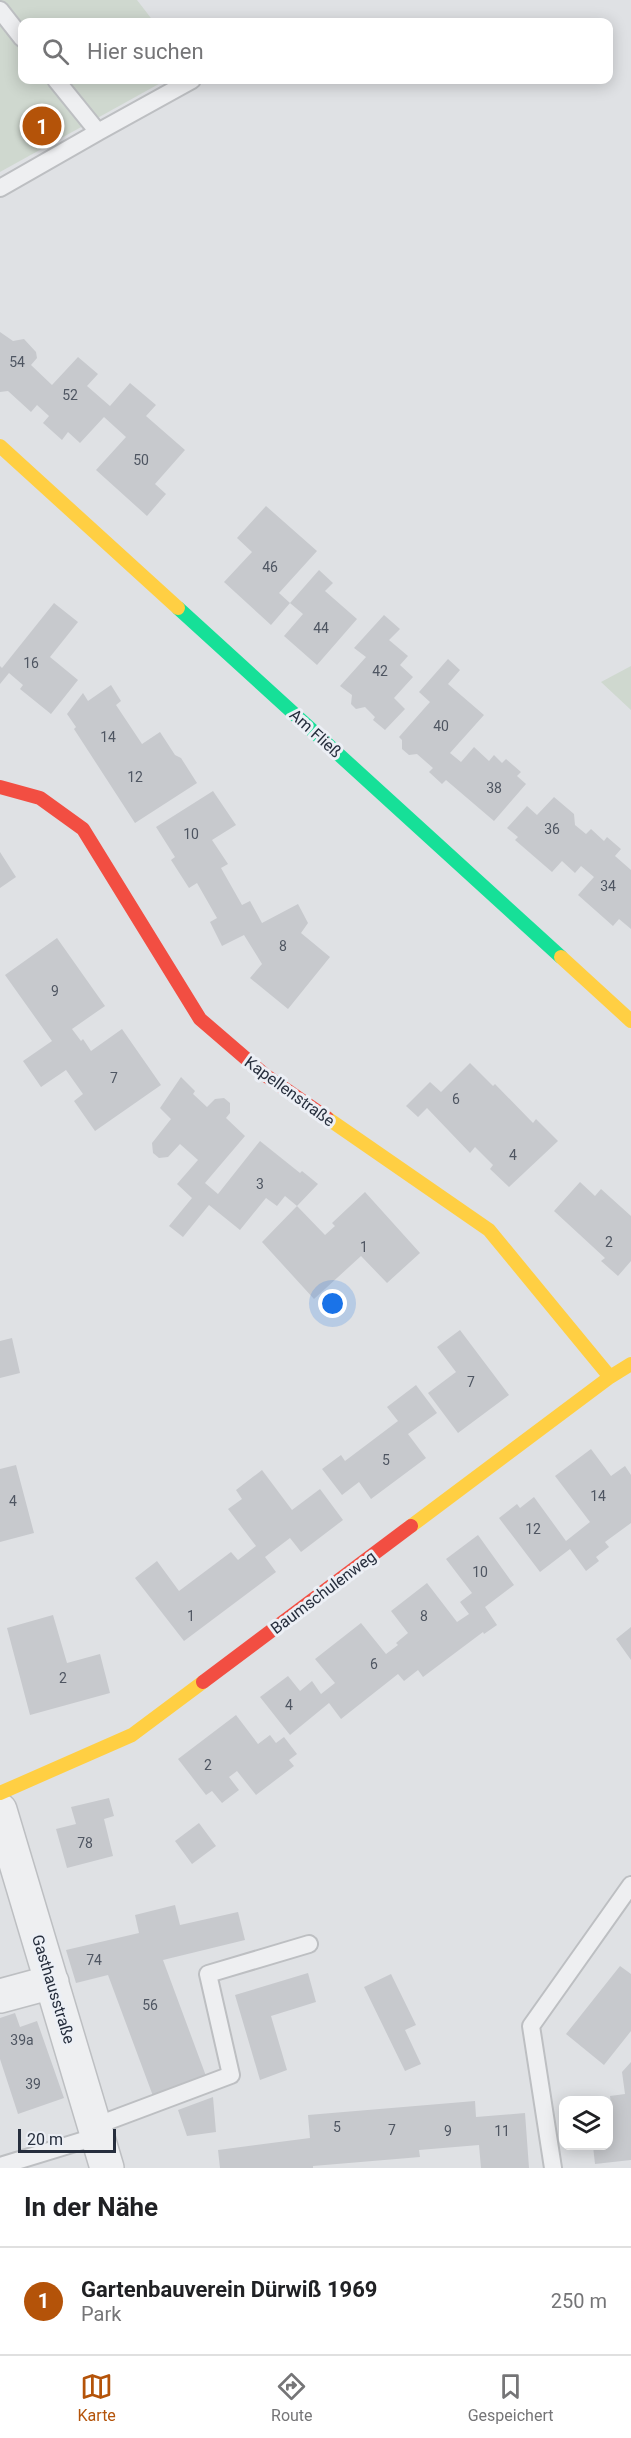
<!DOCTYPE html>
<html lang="de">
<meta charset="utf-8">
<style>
:root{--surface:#fff;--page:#f6f6f6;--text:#202124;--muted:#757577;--line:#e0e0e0;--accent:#b45309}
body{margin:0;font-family:Roboto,sans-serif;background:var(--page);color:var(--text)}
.controls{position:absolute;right:18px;bottom:18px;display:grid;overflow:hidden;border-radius:12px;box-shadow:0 3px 15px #0003}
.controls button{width:54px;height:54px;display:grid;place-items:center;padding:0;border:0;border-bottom:2px solid var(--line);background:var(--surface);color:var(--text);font:30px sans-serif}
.scale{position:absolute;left:18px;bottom:15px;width:98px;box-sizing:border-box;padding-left:6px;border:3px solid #262e3d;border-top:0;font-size:16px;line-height:21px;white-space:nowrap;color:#262e3d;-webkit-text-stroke:4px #eceff5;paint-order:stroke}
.you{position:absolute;left:333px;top:1304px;width:21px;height:21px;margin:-15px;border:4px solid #fff;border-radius:50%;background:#1a73e8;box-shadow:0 0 0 9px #1a73e833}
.badge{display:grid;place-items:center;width:39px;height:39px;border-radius:50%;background:var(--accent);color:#fff;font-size:20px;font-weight:700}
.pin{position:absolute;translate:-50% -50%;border:3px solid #fff;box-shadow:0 2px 6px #0006}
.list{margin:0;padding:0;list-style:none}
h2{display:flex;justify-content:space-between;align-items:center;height:78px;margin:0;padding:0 24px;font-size:26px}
h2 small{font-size:20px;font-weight:400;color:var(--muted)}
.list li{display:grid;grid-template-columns:39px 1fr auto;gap:18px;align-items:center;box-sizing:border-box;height:108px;padding:0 24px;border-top:2px solid var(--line)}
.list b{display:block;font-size:22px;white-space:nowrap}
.list p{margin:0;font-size:20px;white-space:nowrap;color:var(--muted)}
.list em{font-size:20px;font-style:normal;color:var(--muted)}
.icon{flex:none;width:33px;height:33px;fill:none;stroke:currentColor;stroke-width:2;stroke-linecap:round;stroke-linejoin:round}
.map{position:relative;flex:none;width:631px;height:2168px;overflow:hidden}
.search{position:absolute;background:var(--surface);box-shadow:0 3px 15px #0003;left:18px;right:18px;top:18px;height:66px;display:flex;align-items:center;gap:15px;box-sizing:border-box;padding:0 21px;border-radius:12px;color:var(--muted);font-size:22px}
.sheet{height:186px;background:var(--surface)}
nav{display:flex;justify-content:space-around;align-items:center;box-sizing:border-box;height:84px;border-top:2px solid var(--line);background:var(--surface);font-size:16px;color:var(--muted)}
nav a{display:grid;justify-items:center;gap:3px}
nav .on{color:var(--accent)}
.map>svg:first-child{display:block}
.green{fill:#cfd8cf}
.building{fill:#c7c9cd}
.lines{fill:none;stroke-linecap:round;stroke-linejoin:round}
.lane-casing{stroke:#bdbfc2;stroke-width:20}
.street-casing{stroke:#bdbfc2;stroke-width:36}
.lane{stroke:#eeeff1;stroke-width:16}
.street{stroke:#eeeff1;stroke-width:33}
.fast{stroke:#16e098;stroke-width:14}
.slow{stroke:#ffcf43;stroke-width:14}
.jam{stroke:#f24e42;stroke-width:14}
.labels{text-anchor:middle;stroke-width:6;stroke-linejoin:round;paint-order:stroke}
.number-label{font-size:14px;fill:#4f5662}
.street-label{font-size:16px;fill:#262e3d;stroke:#eceff5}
</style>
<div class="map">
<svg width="631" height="2168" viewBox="0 0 631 2168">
<rect width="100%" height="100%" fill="#dfe1e4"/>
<path class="green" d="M0 0H137L154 22H22V80H166L0 172Z
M631 666V710L601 682Z"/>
<path class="building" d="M0 332 13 341 24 339 36 352 37 358 31 365 52 385 78 357 98 374 87 386 110 406 130 383 156 405 146 416 185 450 155 484 166 494 147 516 96 470 126 437 104 417 80 443 68 432 62 440 43 423 49 416 37 405 31 412 8 391 0 392Z
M266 506 317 551 279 593 290 603 271 625 224 582 252 552 237 538Z
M319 570 333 583 325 591 357 619 317 665 284 636 303 614 290 603Z
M54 603 78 622 50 657 78 680 51 714 20 689 23 685 9 673 0 684V666L2 668Z
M384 615 400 629 389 640 408 656 400 665 413 677 394 698 405 709 385 730 373 720 375 717 365 707 356 709 351 704 352 695 340 686 366 657 354 648Z
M448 659 460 670 448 684 484 715 450 753 461 762 474 747 489 761 494 755 502 763 506 759 521 772 517 776 526 784 494 821 446 780 442 784 429 772 433 768 417 754 409 755 402 749V740L399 737 430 702 419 692Z
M111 685 121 701 116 705 142 744 160 732 175 755 181 758 197 783 135 823 74 729 76 727 67 714 83 693 88 701Z
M213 791 236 825 212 840 228 864 221 868 242 905 250 901 262 923 298 904 308 923 301 933 330 957 288 1009 250 978 262 964 244 935 222 946 210 922 217 918 197 883 189 888 171 860 175 857 156 827Z
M554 797 574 814 575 825 586 834 591 829 604 841 607 837 621 849 615 856 631 870V929L619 919 613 926 578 895 594 877 581 866 575 873 562 861 552 872 515 840 518 837 507 828 527 806 537 815Z
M0 852 16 877 0 888Z
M57 938 105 1006 72 1029 81 1041 83 1039 91 1051 122 1029 161 1085 95 1131 74 1101 83 1094 66 1070 41 1087 23 1061 52 1041 5 975Z
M470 1063 493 1086 495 1084 533 1123 536 1119 558 1141 509 1187 490 1169 493 1165 475 1147 470 1153 427 1108 418 1117 406 1106 430 1082 441 1092Z
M181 1077 195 1091 193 1094 207 1107 215 1099 224 1098 230 1103V1113L226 1118 245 1136 205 1183 218 1194 260 1141 300 1173 302 1171 318 1184 297 1206 325 1235 335 1226 332 1223 365 1192 420 1253 387 1283 361 1256 314 1299 262 1242 297 1206 285 1196 277 1206 266 1198 240 1230 209 1205 183 1237 169 1226 192 1198 177 1184 198 1160 180 1144 168 1157 159 1158 153 1153 152 1143 171 1119 160 1108Z
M580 1182 595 1196 601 1189 631 1216V1261L618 1276 601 1261 605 1258 554 1211Z
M460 1330 509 1395 458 1433 428 1393 456 1372 437 1347Z
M12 1338 20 1373 0 1378V1341Z
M416 1385 437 1413 408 1434 426 1458 371 1499 359 1482 342 1495 322 1469 341 1455 345 1461 398 1421 387 1407Z
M591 1449 611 1476 625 1466 631 1475V1523L605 1542 609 1547 596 1557 599 1561 586 1571 570 1549 540 1572 499 1518 517 1504 520 1508 534 1497 566 1541 590 1522 555 1476Z
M16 1465 34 1533 0 1542V1469Z
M262 1470 292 1510 320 1489 343 1520 301 1552 290 1538 265 1557 276 1572 184 1641 135 1578 157 1561 179 1591 231 1552 238 1560 256 1546 228 1509 242 1499 236 1490Z
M478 1535 514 1585 485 1607 497 1625 484 1634 483 1632 423 1677 418 1670 404 1681 398 1674 341 1719 329 1703 290 1735 260 1697 288 1676 300 1691 312 1681 321 1694 335 1683 315 1659 361 1623 386 1654 398 1645 396 1643 408 1633 391 1611 427 1583 457 1622 469 1614 460 1602 472 1593 446 1559Z
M53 1615 67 1663 100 1654 110 1693 30 1715 7 1628Z
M631 1627V1660L616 1639Z
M236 1715 258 1744 270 1735 276 1743 284 1737 297 1754 289 1760 294 1766 256 1795 237 1771 229 1777 239 1790 222 1803 212 1791 206 1795 178 1759Z
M109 1798 114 1816 104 1819 113 1856 67 1868 56 1829 76 1824 71 1807Z
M199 1823 216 1846 192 1864 175 1841Z
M175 1905 180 1925 238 1912 245 1940 163 1960 206 2076 153 2096 108 1975 76 1983 66 1950 139 1933 135 1915Z
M620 1966 631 1974V2031L604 2065 566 2034Z
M308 1973 316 2002 271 2016 287 2070 260 2080 235 1995Z
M391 1974 416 2025 405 2030 421 2064 405 2071 364 1987Z
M15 2013 20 2027 37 2021 64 2098 18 2114 0 2059V2018Z
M631 2062V2160L595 2164 593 2146H608L609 2141 611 2140 609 2118V2111H612L610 2096 625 2094 622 2072Z
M213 2097 216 2132 187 2136 178 2110Z
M475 2101 476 2117 525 2113 529 2168H481L479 2145 419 2150 420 2157 313 2166V2168H220L218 2150 310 2138 308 2115Z"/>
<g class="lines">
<defs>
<path id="lane" d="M0 10 22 38
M98 132 192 80
M0 188 98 132 56 80
M95 2126 231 2075 208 1974 309 1944
M0 2166 98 2136
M553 2168 531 2026 631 1885"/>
<path id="street" d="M0 1810 107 2168
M0 1996 52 1982"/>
</defs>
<use href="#lane" class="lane-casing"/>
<use href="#street" class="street-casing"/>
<use href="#lane" class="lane"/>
<use href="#street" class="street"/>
<path class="fast" d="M178 608 561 957"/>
<path class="slow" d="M0 446 178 608
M561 957 631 1021
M327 1118 489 1230 610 1377
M411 1526 610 1377 631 1364
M0 1793 132 1735 203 1682"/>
<path class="jam" d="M0 787 40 798 83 829 200 1019 265 1075 327 1118
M203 1682 411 1526"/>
</g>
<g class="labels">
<g class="number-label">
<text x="17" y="367">54</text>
<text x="70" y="400">52</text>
<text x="141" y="465">50</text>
<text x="270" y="572">46</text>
<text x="321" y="633">44</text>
<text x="31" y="668">16</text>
<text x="380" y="676">42</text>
<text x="441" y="731">40</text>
<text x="108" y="742">14</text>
<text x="135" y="782">12</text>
<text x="494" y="793">38</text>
<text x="552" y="834">36</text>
<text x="191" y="839">10</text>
<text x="608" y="891">34</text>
<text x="283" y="951">8</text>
<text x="55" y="996">9</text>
<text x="114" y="1083">7</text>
<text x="456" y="1104">6</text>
<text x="513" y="1160">4</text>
<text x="260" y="1189">3</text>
<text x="609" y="1247">2</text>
<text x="364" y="1252">1</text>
<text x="471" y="1387">7</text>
<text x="386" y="1465">5</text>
<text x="598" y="1501">14</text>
<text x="13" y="1506">4</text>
<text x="533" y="1534">12</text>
<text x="480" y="1577">10</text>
<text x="191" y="1621">1</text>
<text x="424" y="1621">8</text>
<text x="374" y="1669">6</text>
<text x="63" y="1683">2</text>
<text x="289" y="1710">4</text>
<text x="208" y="1770">2</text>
<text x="85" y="1848">78</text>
<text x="94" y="1965">74</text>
<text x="150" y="2010">56</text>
<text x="22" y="2045">39a</text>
<text x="33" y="2089">39</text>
<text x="337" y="2132">5</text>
<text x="392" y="2135">7</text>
<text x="448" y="2136">9</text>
<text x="502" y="2136">11</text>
</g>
<g class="street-label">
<text transform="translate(316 733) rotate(42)" y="6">Am Fließ</text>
<text transform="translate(290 1091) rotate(36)" y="6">Kapellenstraße</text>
<text transform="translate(323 1592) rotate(-37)" y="6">Baumschulenweg</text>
<text transform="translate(54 1989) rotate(73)" y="6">Gasthausstraße</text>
</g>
</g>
</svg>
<div class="controls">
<button><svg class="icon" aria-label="layers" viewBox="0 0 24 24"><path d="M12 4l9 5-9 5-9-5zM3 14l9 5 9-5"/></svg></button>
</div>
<div class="scale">20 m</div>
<div class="you"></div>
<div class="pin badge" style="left:42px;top:126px">1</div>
<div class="search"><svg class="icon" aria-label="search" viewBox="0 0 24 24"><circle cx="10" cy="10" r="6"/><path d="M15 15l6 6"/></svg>Hier suchen</div>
</div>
<section class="sheet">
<h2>In der Nähe<small></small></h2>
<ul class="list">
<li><span class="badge">1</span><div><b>Gartenbauverein Dürwiß 1969</b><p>Park</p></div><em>250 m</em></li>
</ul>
</section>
<nav>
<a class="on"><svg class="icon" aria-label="map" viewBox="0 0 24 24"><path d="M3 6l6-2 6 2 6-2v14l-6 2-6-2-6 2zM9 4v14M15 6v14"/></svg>Karte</a>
<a><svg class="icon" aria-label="directions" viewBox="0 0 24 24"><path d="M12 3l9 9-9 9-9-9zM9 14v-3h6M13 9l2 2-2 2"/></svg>Route</a>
<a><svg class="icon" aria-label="saved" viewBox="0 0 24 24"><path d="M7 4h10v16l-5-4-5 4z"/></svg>Gespeichert</a>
</nav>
